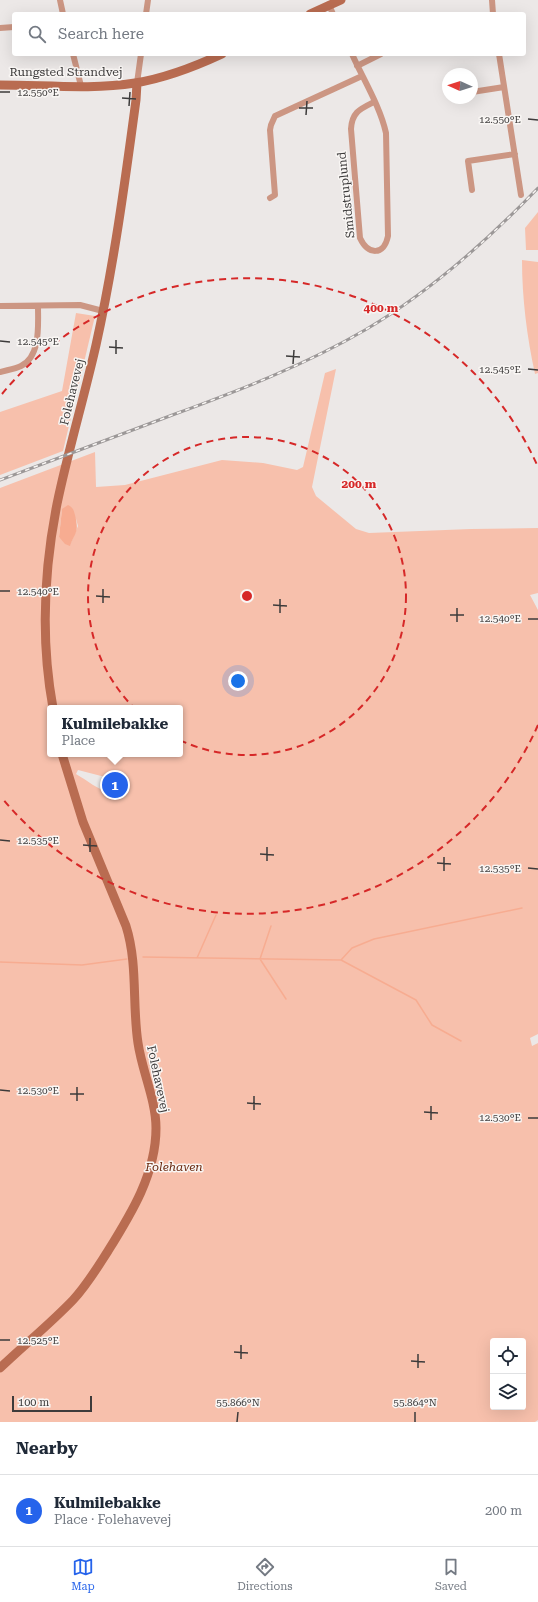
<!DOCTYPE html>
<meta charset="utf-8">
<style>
:root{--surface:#fff;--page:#f6f6f7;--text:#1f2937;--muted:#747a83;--line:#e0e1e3;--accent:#2563eb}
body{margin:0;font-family:"Roboto Serif",serif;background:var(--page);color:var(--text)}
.controls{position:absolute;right:12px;bottom:12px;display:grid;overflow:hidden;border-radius:4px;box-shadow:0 4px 16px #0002}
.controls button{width:36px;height:36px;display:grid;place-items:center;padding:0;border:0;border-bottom:1px solid var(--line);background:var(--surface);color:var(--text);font:20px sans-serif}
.compass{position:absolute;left:442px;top:68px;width:36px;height:36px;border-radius:50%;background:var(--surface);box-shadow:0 4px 16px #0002;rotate:273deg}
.scale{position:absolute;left:12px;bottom:10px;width:80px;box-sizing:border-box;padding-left:4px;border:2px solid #3d3b3b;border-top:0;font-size:11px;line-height:14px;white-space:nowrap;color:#3d3b3b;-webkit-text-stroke:3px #f9f6f4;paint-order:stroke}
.you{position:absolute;left:238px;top:681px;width:14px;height:14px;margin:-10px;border:3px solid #fff;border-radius:50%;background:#1a73e8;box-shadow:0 0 0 6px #1a73e833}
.badge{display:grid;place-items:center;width:26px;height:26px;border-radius:50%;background:var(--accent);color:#fff;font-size:13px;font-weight:700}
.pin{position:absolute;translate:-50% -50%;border:2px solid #fff;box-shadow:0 1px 4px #0006}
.popup{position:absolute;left:47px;top:705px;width:136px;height:52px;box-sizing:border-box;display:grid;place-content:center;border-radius:4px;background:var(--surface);filter:drop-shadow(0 1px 3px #0005);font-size:13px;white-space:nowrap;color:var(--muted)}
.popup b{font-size:15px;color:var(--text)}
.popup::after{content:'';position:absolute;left:50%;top:100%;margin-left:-8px;border:8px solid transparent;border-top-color:var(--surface)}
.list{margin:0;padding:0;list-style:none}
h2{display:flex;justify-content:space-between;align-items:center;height:52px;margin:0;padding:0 16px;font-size:17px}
h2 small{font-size:13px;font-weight:400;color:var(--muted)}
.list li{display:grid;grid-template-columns:26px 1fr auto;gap:12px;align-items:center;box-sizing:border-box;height:72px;padding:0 16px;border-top:1px solid var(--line)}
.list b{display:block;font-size:15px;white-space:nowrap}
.list p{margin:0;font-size:13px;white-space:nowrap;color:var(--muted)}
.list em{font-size:13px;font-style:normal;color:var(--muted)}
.icon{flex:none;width:22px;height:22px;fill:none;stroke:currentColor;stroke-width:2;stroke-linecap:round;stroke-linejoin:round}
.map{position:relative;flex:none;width:538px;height:1422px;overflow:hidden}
.search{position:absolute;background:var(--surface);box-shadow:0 4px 16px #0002;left:12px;right:12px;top:12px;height:44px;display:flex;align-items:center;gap:10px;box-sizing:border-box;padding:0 14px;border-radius:4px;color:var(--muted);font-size:15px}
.sheet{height:124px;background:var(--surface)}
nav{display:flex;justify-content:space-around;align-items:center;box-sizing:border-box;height:56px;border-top:1px solid var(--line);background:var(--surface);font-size:11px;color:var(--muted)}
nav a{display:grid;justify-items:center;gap:2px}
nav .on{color:var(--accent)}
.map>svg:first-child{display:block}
.green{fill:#f7c0ac;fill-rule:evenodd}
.water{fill:#f7ac91}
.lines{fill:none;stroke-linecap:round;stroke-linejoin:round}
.stream{stroke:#f7ac91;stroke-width:1.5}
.street{stroke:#cc9683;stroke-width:6}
.secondary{stroke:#b96c51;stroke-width:9}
.rail-casing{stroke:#9c9898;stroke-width:3}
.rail{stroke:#f9f6f4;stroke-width:1.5;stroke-dasharray:4.5;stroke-linecap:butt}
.ticks{fill:none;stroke:#3d3b3b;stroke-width:1.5}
.ring{fill:none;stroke:#d62828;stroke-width:2;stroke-dasharray:7 5}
.labels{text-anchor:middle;stroke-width:3;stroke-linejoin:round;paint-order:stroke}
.street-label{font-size:12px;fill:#3d3b3b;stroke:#f9f6f4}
.park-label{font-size:12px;font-style:italic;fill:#6a280e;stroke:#f9f6f4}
.ticks-label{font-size:10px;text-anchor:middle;fill:#3d3b3b;stroke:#f9f6f4;stroke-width:3;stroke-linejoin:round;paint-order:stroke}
.centre{fill:#d62828;stroke:#f9f6f4;stroke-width:2}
.ring-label{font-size:12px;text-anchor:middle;font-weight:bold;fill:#d62828;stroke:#f9f6f4;stroke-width:3;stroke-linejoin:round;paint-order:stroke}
</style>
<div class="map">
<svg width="538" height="1422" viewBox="0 0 538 1422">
<rect width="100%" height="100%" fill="#ece8e7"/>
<path class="green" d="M538 212V250H526L525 228Z
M522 260 538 262V373L535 374C527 337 522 298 522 260Z
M76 313 95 316 63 451 0 475V412L62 391Z
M336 369 312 487 316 496 356 529 369 533 471 529 538 528V593L530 595 538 610V1034L530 1038 532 1046 538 1043V1420L535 1422H0V488L95 452 96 487 125 485 222 460 263 463 297 470 303 467 325 373ZM62 509H64L76 519 78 526 70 545 59 537ZM50 708H180V754H50ZM78 770 109 778 110 793C97 789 88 781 76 774ZM493 1341H523V1407H493Z"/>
<path class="water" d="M68 505C73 507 74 511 75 515 79 533 76 530 70 546L65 544 59 537 62 509Z"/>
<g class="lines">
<path class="stream" d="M271 926 260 959 286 999
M143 957 341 960 416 1000 432 1025 461 1041
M197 958 216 915
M341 960 352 948 374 939 522 908
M0 962 82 965 127 959"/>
<path class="street" d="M60 0 63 14
M492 0 493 14
M329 5 333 14
M146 14 148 0
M0 28 14 27
M73 54 81 86
M352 54C363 79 380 106 386 133L388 236C384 256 368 255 360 238L351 129C352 112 360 109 374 102
M499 54 521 195
M357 66 381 54
M137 83 141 54
M472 92 504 87
M472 190 468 161 515 154
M270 198 275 195 270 130 271 125 275 116 362 76
M0 306 80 305 103 311
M0 372C7 370 15 369 21 366 41 356 38 325 38 306"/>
<path class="secondary" d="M310 14 341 0
M0 85C45 85 91 90 135 83 166 78 194 67 222 54
M53 708C41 642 44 570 57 504 68 451 84 398 96 345 114 264 125 182 136 100L137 83
M0 1368C24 1345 50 1324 73 1300 87 1285 97 1268 108 1251 131 1214 156 1174 156 1128 156 1100 142 1071 138 1043 132 1004 138 964 126 926L83 822 62 754"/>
<defs>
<path id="rail" d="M0 480C58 458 117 436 175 414 240 390 305 365 365 330 430 292 486 242 538 188"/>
</defs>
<use href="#rail" class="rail-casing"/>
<use href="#rail" class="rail"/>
</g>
<path class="ticks" d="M0 92H10M122 98 136 99M129 106 130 92M299 108H313M306 115 307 101M528 119 538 120M0 341 10 342M109 347 123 348M116 354V340M286 356 300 357M293 364 294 350M528 369 538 370M0 591H10M96 596 110 597M103 603V589M273 605 287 606M280 613V599M450 615H464M528 619H538M457 622V608M0 840 10 841M83 845 97 846M90 852V838M260 854 274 855M267 861V847M437 863 451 864M528 868 538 869M444 871V857M0 1090 10 1091M70 1094H84M77 1101V1087M247 1103 261 1104M254 1110V1096M424 1112 438 1113M528 1118H538M431 1120V1106M0 1340H10M234 1352 248 1353M241 1359V1345M411 1361 425 1362M418 1368V1354M237 1422 238 1412M415 1422V1412"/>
<g class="ring">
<circle cx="247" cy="596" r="159"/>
<path d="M538 725A318 318 0 0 1 2 798M2 394A318 318 0 0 1 538 467"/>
</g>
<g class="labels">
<g class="street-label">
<text x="66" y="76">Rungsted Strandvej</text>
<text transform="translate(346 195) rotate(-96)" y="4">Smidstruplund</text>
<text transform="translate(72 392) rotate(-76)" y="4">Folehavevej</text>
<text transform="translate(158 1079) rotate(78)" y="4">Folehavevej</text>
</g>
<g class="park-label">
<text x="174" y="1171">Folehaven</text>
</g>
</g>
<g class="ticks-label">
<text x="38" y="96">12.550°E</text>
<text x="500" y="123">12.550°E</text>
<text x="38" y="345">12.545°E</text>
<text x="500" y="373">12.545°E</text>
<text x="38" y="595">12.540°E</text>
<text x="500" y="622">12.540°E</text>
<text x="38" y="844">12.535°E</text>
<text x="500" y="872">12.535°E</text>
<text x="38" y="1094">12.530°E</text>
<text x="500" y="1121">12.530°E</text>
<text x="38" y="1344">12.525°E</text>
<text x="238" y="1406">55.866°N</text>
<text x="415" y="1406">55.864°N</text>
</g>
<circle cx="247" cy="596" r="6" class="centre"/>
<g class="ring-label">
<text x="381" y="312">400 m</text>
<text x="359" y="488">200 m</text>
</g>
</svg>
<div class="controls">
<button><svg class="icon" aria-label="locate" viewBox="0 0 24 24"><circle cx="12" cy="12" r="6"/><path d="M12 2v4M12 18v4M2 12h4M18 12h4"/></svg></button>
<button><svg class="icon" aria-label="layers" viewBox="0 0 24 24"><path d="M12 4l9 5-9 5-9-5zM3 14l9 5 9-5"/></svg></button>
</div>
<svg class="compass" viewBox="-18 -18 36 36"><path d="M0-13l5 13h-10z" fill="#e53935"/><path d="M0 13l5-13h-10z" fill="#747a83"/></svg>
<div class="scale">100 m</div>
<div class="you"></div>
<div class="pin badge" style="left:115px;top:785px">1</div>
<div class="popup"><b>Kulmilebakke</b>Place</div>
<div class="search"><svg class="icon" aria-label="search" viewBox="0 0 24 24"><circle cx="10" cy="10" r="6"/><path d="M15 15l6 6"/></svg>Search here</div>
</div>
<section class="sheet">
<h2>Nearby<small></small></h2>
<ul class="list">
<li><span class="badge">1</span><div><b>Kulmilebakke</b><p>Place · Folehavevej</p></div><em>200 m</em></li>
</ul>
</section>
<nav>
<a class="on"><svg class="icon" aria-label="map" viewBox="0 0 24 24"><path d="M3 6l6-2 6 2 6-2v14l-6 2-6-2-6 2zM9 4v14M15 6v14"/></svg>Map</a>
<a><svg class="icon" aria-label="directions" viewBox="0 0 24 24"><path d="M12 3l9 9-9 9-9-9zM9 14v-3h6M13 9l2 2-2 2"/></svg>Directions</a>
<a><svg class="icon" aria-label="saved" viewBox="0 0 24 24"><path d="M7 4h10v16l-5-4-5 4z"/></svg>Saved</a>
</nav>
